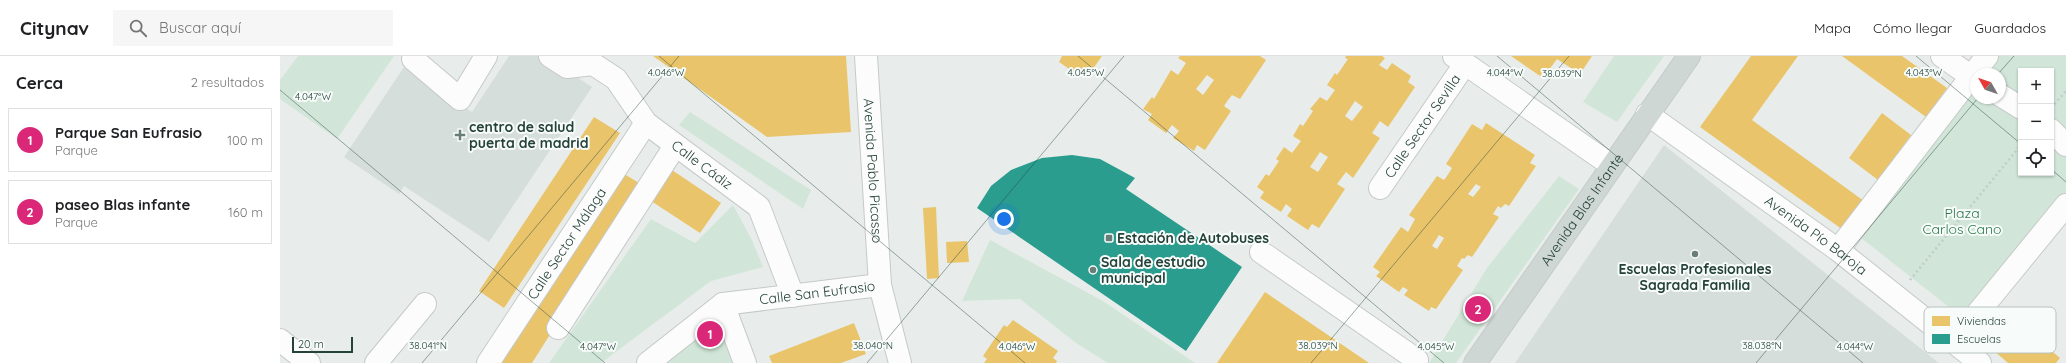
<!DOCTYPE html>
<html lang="es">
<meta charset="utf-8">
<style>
:root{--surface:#fff;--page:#f6f6f6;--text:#202124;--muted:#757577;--line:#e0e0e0;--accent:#db2777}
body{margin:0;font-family:Quicksand,sans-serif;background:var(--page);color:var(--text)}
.controls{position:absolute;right:12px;top:12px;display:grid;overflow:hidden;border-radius:0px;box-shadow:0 1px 3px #0004}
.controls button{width:36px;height:36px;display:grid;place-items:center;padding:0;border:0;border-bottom:1px solid var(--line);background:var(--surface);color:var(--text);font:20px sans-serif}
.compass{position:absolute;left:1690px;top:12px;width:36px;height:36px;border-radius:50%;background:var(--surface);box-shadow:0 1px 3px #0004;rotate:310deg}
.scale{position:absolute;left:12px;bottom:10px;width:61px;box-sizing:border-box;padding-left:4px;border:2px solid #24423a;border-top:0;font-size:11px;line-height:14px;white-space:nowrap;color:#24423a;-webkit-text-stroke:3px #f7fbf9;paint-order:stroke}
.you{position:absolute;left:724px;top:163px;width:14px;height:14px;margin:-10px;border:3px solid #fff;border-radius:50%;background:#1a73e8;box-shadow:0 0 0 6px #1a73e833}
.badge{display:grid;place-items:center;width:26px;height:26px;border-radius:50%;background:var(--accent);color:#fff;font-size:13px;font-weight:700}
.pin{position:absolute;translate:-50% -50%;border:2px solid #fff;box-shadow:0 1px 4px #0006}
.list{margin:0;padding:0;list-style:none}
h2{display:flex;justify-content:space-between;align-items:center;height:52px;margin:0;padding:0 16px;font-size:17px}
h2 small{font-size:13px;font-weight:400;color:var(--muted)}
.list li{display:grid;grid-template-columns:26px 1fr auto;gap:12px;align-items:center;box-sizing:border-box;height:64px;margin:0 8px 8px;padding:0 8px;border:1px solid var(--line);border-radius:0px}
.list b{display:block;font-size:15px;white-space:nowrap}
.list p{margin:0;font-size:13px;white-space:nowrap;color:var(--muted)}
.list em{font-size:13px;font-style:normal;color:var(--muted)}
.icon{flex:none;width:22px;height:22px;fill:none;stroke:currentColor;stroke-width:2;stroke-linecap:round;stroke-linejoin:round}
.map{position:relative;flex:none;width:1786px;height:307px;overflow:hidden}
header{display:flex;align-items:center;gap:24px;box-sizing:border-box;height:56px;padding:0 20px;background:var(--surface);border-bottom:1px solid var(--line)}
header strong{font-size:19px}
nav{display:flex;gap:22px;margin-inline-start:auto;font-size:14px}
.search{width:280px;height:36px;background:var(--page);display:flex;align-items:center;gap:10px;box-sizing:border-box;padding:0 14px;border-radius:0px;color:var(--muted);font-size:15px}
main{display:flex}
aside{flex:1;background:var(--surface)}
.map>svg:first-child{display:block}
.built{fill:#d6dedb}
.green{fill:#d1e6d8;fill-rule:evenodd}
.homes{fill:#e9c46a;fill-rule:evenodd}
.schools{fill:#2a9d8f}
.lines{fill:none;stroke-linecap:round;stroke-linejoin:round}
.minor-casing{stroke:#c5cac8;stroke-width:24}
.major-casing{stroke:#c3ccc9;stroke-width:24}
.path{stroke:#c3ccca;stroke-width:2.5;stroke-dasharray:2 3;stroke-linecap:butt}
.minor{stroke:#fcfcfc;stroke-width:22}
.major{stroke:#cfd7d5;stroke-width:22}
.ticks{fill:none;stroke:#24423a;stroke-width:1;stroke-opacity:0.45}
.poi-dot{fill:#697e78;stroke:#f7fbf9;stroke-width:1.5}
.labels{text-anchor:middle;stroke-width:4;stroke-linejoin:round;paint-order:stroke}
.street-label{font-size:14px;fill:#24423a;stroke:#f7fbf9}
.poi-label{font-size:14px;font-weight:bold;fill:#24423a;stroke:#f7fbf9;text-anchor:start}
.park-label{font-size:14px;fill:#2d7a4b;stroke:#f7fbf9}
.key{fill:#f7fbf9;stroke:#b8c4c0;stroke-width:1}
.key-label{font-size:11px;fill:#24423a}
.ticks-label{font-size:10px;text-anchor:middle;fill:#24423a;stroke:#f7fbf9;stroke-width:4;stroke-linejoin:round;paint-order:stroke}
</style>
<header>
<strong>Citynav</strong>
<div class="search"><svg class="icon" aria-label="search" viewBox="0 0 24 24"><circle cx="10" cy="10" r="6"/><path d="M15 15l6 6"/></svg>Buscar aquí</div>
<nav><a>Mapa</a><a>Cómo llegar</a><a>Guardados</a></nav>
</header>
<main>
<aside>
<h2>Cerca<small>2 resultados</small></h2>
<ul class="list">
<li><span class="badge">1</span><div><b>Parque San Eufrasio</b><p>Parque</p></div><em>100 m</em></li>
<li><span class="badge">2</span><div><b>paseo Blas infante</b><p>Parque</p></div><em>160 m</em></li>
</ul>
</aside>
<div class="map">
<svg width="1786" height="307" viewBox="0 0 1786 307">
<rect width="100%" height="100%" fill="#e8edeb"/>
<path class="built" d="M229 0H265L312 31 209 186 124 130 119 138 64 101 124 11 192 56Z
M1384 89 1659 307H1235Z"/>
<path class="green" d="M18 0H114L57 83 0 43V24Z
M1334 0H1384L1337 66 1303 46Z
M1716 0H1786V161L1697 273 1576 178 1696 26V42H1720V18H1702ZM1741 15H1771V117H1741Z
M410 56 531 134 523 153 399 69Z
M1279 120 1299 133 1176 307H1149L1207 212Z
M453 149 472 184 483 211 431 225 321 307H269L371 163 415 187Z
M710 184 823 245 915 307H828L796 287 740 243 682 245Z
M443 248 465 307H368Z"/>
<path class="homes" d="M373 0H566L571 76 487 81Z
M782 0H822L810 17 803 12 798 19 779 6Z
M900 0H980L986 4 960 43 952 39 948 44 944 50 951 55 925 94 917 89 914 95 893 82 899 75 892 69 886 77 868 64 872 58 863 53 872 41 874 43 891 14 898 19 906 7 898 2ZM927 19 934 24 923 39 916 33Z
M1066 0H1102L1105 2 1099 9 1107 14 1112 7 1131 20 1128 26 1135 31 1108 71 1100 65 1092 77 1100 82 1073 122 1066 116 1057 128 1065 133 1039 172 1032 168 1028 174 1007 160 1012 153 1006 148 1001 156 980 142 984 136 977 131 986 118 989 120 999 105 996 103 1004 91 1012 97 1021 85 1013 80 1020 68 1023 70 1033 55 1030 53 1040 41 1047 45 1055 34 1047 29 1055 17 1057 19 1068 3 1065 2ZM1075 45 1083 51 1072 65 1065 60ZM1040 96 1048 101 1038 116 1030 111Z
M1231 0H1312L1300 18 1277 3 1263 22Z
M1471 0H1518L1472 64 1584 145 1563 174 1420 71Z
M1562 0H1622L1667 32 1646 61Z
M1602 57 1631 79 1598 124 1569 102Z
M314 61 340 77 224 252 199 235Z
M1206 67 1255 99 1250 107 1256 110 1229 150 1225 148 1221 152 1218 150 1213 158 1219 161 1192 201 1188 199 1184 203 1182 202 1177 210 1183 214 1156 253 1151 251 1149 255 1124 239 1128 234 1123 231 1119 236 1096 220 1100 216 1093 211 1121 171 1128 176 1135 163 1129 159 1157 120 1164 124 1169 117 1172 112 1166 108 1192 68 1202 74ZM1196 128 1201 131 1193 141 1188 138ZM1159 179 1164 182 1157 193 1152 190Z
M336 113 364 130 252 307H214Z
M392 114 441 147 420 177 371 145Z
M656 151 659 222 647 223 643 152Z
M687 185 689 206 667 207 666 186Z
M985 236 1089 307H937Z
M1722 253 1780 302 1776 307H1728L1698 281Z
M733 264 778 295 773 302 777 305 776 307H704L707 303 703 300 724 269 727 271Z
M574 267 586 298 561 307H492L489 300Z"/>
<path class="schools" d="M792 99 820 103 855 122 846 133 962 211 906 295 697 152 711 130 731 114 762 102Z"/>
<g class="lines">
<defs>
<g id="minor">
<path d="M135 0 133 3 180 43 206 0"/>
<path d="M270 0 287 11 313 8"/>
<path id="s1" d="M301 0 336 23 366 67 479 151 513 240"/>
<path id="s2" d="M586 0 600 229 620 307"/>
<path d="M1174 0 1331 109"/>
<path d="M1662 0 1696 24"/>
<path d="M1720 39 1741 52"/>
<path id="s3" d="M1367 58 1558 194 1700 307"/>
<path d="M1771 74 1786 89"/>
<path id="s4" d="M1100 132 1185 8"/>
<path d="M1558 194 1707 0"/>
<path d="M981 196 1137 304 1134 307"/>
<path id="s5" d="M443 248 600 229"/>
<path d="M443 248 465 307"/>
<path d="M278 272 395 90"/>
<path d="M0 284 29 307"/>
<path d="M1674 286 1786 149"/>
<path d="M96 307 145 248"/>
<path id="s6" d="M208 307 366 67"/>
<path d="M368 307 443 248"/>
</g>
<g id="major">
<path id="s7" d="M1195 307 1409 0"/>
</g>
</defs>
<use href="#minor" class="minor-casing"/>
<use href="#major" class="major-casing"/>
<path class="path" d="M1771 52 1786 35
M1630 224 1741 89"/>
<use href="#minor" class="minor"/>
<use href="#major" class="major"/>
</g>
<path class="ticks" d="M379 0 745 307M798 0 1164 307M1217 0 1583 307M1636 0 1741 88M1718 18 1734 0M0 34 325 307M1771 113 1786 126M142 307 399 0M587 307 844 0M1031 307 1289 0M1476 307 1698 42"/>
<g class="poi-dot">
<path d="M178 73h4v4h4v4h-4v4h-4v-4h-4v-4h4z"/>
<rect x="825" y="178" width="8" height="8" rx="2"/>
<circle cx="1415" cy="198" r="4"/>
<circle cx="813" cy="214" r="4"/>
</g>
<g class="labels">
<g class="street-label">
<text dy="5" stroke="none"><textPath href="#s4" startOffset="75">Calle Sector Sevilla</textPath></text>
<text dy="5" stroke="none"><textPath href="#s1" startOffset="165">Calle Cádiz</textPath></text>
<text dy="5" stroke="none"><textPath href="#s2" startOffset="115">Avenida Pablo Picasso</textPath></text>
<text dy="5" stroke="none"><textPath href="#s7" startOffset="187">Avenida Blas Infante</textPath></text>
<text dy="5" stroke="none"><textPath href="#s3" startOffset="208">Avenida Pío Baroja</textPath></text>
<text dy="5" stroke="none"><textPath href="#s6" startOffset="143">Calle Sector Málaga</textPath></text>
<text dy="5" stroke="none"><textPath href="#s5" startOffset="95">Calle San Eufrasio</textPath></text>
</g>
<g class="poi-label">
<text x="189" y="76">centro de salud<tspan x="189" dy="16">puerta de madrid</tspan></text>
<text x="837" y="187">Estación de Autobuses</text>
<text x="821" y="211">Sala de estudio<tspan x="821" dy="16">municipal</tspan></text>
<text x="1415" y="218" text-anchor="middle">Escuelas Profesionales<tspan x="1415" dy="16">Sagrada Familia</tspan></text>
</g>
<g class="park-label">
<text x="1682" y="162">Plaza<tspan x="1682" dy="16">Carlos Cano</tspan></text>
</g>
</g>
<rect x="1644" y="251" width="132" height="46" rx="6" class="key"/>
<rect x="1652" y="260" width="18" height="10" fill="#e9c46a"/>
<rect x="1652" y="278" width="18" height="10" fill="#2a9d8f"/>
<g class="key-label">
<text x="1677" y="269">Viviendas</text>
<text x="1677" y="287">Escuelas</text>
</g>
<g class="ticks-label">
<text x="386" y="20">4.046°W</text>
<text x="806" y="20">4.045°W</text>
<text x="1225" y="20">4.044°W</text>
<text x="1644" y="20">4.043°W</text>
<text x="1282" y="21">38.039°N</text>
<text x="33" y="44">4.047°W</text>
<text x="148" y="293">38.041°N</text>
<text x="593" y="293">38.040°N</text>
<text x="1038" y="293">38.039°N</text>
<text x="1482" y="293">38.038°N</text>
<text x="318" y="294">4.047°W</text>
<text x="737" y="294">4.046°W</text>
<text x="1156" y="294">4.045°W</text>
<text x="1575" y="294">4.044°W</text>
</g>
</svg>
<div class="controls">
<button>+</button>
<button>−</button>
<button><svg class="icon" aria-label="locate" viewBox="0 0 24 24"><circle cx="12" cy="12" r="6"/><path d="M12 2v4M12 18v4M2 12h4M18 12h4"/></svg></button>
</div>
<svg class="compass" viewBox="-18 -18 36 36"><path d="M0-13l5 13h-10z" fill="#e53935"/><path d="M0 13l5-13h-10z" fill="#757577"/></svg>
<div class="scale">20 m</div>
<div class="you"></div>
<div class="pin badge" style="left:430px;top:278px">1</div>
<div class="pin badge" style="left:1198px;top:253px">2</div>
</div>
</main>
